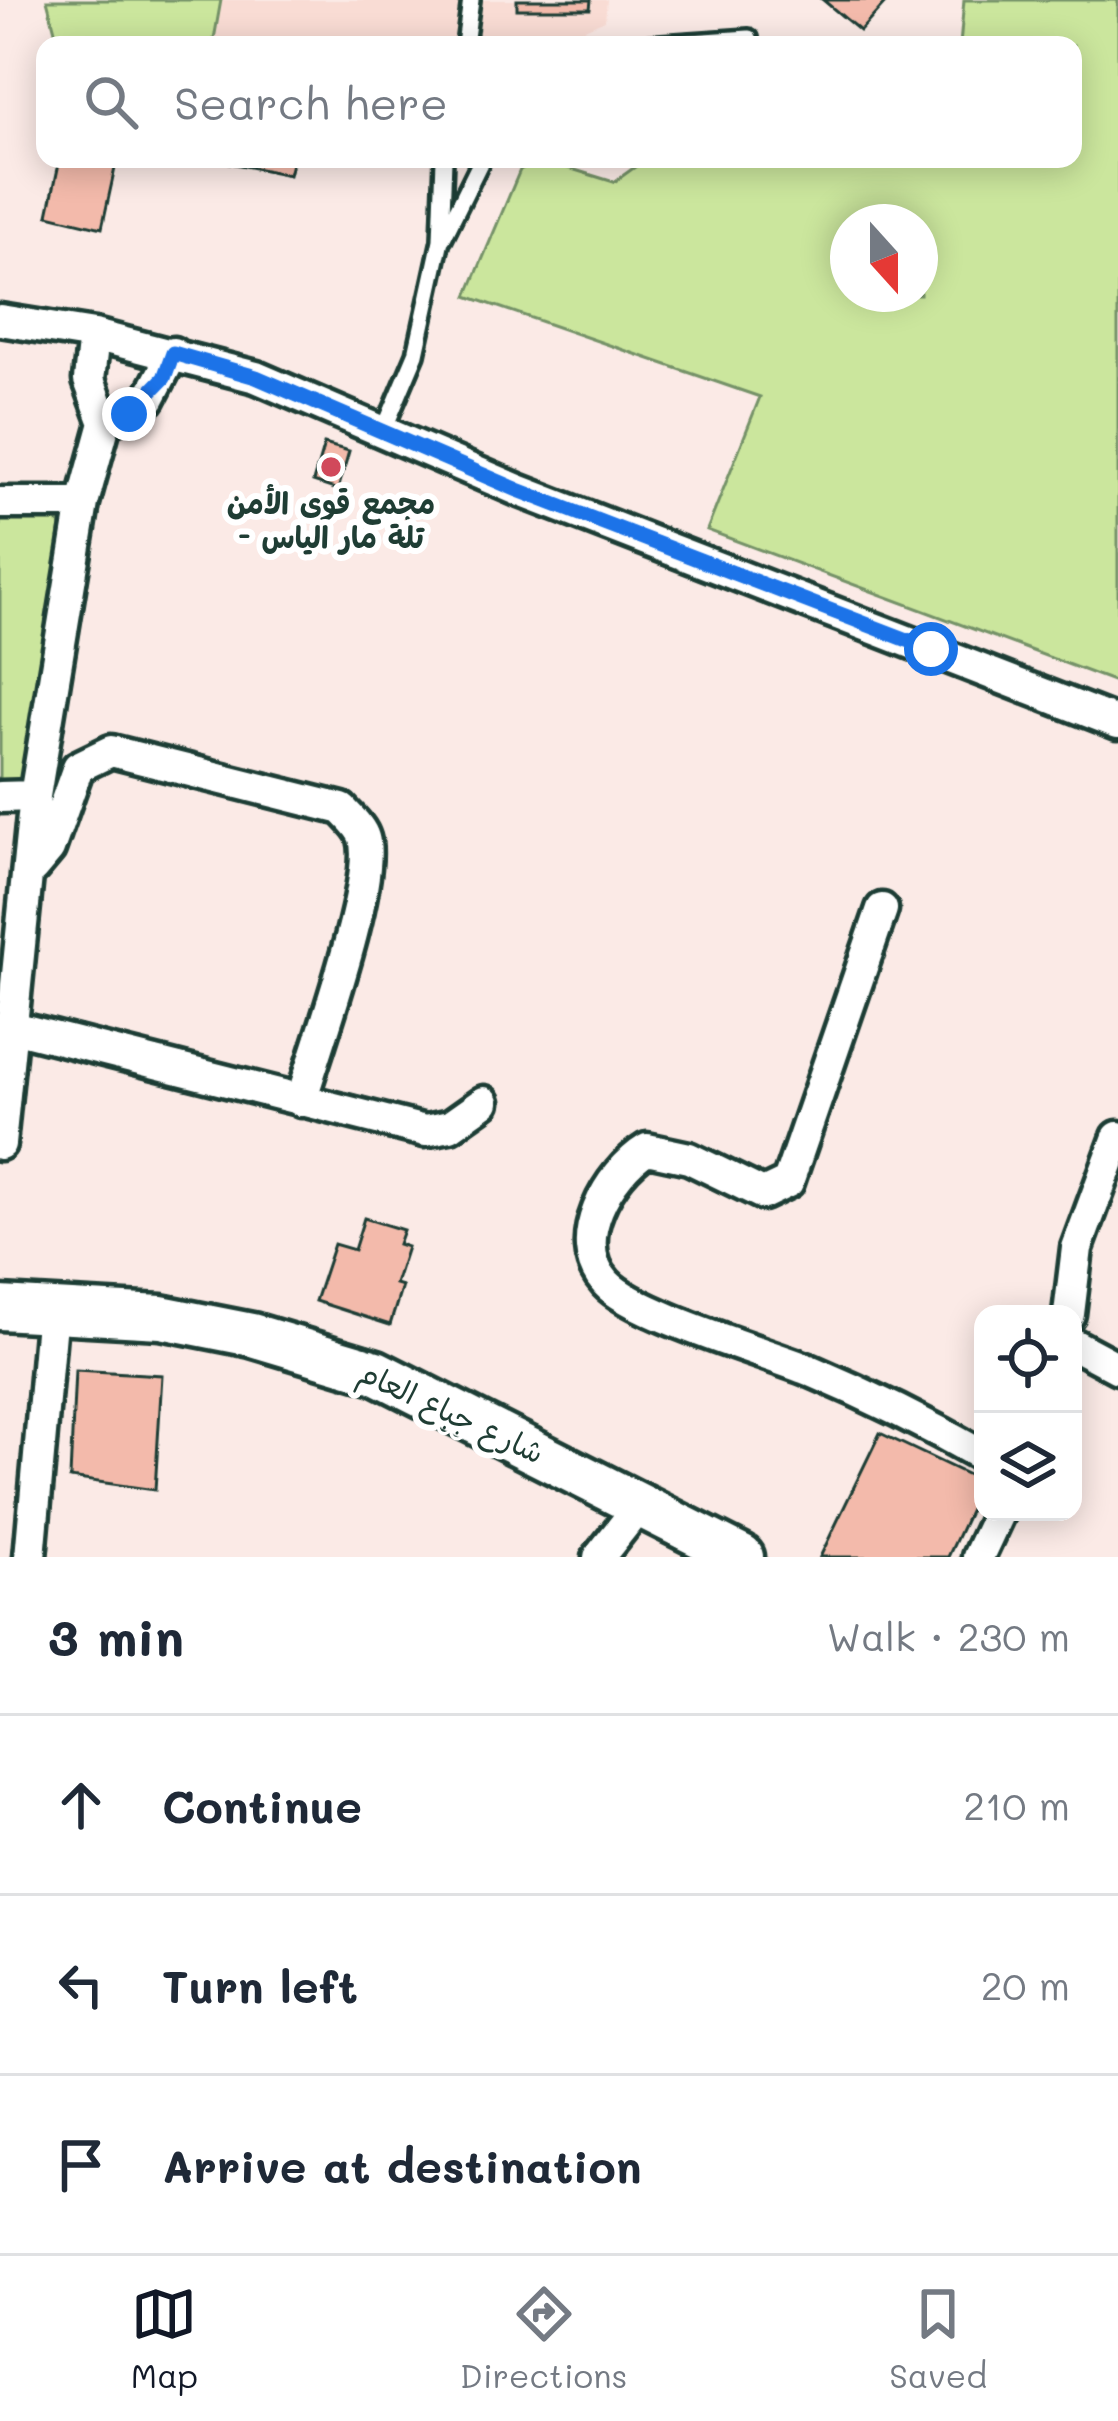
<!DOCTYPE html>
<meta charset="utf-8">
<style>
:root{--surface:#fff;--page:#f2f2f3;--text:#1f2937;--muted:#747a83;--line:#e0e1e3;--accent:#111827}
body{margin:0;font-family:Mali,"Playpen Sans Arabic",sans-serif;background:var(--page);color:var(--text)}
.controls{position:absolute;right:36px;bottom:36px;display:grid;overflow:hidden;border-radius:24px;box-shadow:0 6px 30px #0003}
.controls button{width:108px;height:108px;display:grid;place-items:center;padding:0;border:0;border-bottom:3px solid var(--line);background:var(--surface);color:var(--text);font:60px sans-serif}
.compass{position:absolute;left:830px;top:204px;width:108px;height:108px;border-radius:50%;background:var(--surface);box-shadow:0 6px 30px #0003;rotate:159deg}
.stop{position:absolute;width:36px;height:36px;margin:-27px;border:9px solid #1a73e8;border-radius:50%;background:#fff}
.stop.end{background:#1a73e8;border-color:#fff;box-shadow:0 3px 12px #0008}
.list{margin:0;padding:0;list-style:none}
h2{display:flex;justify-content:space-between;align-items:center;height:156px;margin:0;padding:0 48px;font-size:51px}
h2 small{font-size:39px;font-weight:400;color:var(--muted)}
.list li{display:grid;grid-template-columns:78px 1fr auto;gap:36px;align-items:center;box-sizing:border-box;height:180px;padding:0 48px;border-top:3px solid var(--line)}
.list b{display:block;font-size:45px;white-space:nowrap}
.list em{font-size:39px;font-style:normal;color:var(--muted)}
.icon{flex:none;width:66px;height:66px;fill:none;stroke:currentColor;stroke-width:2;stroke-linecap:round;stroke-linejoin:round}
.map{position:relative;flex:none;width:1118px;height:1557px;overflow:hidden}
.search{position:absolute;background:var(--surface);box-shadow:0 6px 30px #0003;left:36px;right:36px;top:36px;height:132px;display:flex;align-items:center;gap:30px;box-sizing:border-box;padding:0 42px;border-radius:24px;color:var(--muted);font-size:45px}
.sheet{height:696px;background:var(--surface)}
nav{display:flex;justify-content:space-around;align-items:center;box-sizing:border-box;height:168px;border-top:3px solid var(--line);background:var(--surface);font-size:33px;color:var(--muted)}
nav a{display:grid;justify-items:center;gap:6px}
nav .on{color:var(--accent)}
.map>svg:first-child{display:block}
.built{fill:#f9dcd4}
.green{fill:#cbe69d;stroke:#759268;stroke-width:3;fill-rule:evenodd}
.building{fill:#f3baab;stroke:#1f3d34;stroke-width:3}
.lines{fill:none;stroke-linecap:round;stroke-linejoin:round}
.lane-casing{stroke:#1f3d34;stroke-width:24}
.street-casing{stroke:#1f3d34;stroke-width:39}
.secondary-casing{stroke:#1f3d34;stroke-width:51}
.lane{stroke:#fff;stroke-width:15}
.street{stroke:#fff;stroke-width:30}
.secondary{stroke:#fff;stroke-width:42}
.route{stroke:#1a73e8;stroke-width:15}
.poi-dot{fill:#d1495b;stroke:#fff;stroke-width:4.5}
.labels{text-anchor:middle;stroke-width:12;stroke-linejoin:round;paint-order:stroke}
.poi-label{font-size:30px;font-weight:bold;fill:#1f3d34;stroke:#fff}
.street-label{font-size:30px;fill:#1f3d34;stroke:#fff}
</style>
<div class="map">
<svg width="1118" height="1557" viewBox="0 0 1118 1557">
<rect width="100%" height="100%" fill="#fbeae6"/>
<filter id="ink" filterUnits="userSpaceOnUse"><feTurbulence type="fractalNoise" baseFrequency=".00833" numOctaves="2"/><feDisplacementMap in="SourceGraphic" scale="24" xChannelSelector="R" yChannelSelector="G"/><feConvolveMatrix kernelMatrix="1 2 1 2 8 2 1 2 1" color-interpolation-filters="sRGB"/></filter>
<g filter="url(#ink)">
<path class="built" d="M221 0H607L605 20 548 45H213Z"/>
<path class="green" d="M47 0H221L213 45H85L57 38Z
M964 0H1118V683L707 530 760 397 467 296 520 170 539 159 614 182 646 159H1073V45H960ZM920 222V294H848V222Z
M0 515H49L61 525 30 757 22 783 0 793Z"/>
<path class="building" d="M517 0H591L590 9H517Z
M823 0H888L860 31Z
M60 159H117L102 228 48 215Z
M211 159H293L289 175Z
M324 444 349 451 338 490 313 482Z
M364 1218 403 1230 398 1244 407 1247 395 1284 402 1286 390 1325 315 1301 334 1244 354 1250Z
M75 1370 162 1375 155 1490 70 1478Z
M880 1433 983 1482 948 1557H820Z"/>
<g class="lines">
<defs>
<path id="lane" d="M465 45 471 0
M647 45 749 38
M443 238 482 159
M383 432 416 354 441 240 444 159"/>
<path id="street" d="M0 320 94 335 256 377 518 490 1118 723
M105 423 149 399 173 353
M0 503H83
M0 797 35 796
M33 868 49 849 78 767 111 751 342 809C349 817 361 827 364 838 377 882 316 1050 301 1101
M882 909 788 1182 763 1194 689 1158 647 1149C609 1172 568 1242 606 1283 634 1314 763 1352 809 1370 868 1395 927 1424 983 1456
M9 1026 425 1131 450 1126 484 1102
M0 1144 35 796 83 503 105 423 89 380 94 335
M1069 1314 1077 1248 1118 1137
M1073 1344 1118 1368
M30 1557 52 1310
M599 1557 640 1505
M978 1557 999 1512"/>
<path id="secondary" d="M0 1308 161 1317 252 1335 376 1372 742 1557"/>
</defs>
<use href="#lane" class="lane-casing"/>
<use href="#street" class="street-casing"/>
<use href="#secondary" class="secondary-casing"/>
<use href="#lane" class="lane"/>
<use href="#street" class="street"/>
<use href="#secondary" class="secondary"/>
</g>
</g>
<g class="lines" filter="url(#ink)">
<path class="route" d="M129 414 164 378 173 353 256 377 518 490 931 649"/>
</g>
<circle class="poi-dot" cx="331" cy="467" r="12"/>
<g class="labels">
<g class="poi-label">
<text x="331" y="514">مجمع قوى الأمن<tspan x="331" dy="34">- تلة مار الياس</tspan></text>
</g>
<g class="street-label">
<text transform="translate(451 1413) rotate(25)" y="10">شارع جباع العام</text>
</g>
</g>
</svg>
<div class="controls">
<button><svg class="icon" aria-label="locate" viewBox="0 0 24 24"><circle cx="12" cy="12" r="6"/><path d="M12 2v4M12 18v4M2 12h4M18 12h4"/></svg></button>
<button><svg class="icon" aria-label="layers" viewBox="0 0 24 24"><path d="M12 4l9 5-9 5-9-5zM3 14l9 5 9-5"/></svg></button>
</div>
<svg class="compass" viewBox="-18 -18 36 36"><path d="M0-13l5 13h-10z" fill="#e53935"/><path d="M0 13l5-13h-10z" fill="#747a83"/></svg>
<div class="stop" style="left:931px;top:649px"></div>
<div class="stop end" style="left:129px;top:414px"></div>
<div class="search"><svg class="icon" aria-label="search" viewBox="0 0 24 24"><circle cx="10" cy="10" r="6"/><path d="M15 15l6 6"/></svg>Search here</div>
</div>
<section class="sheet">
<h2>3 min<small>Walk · 230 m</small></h2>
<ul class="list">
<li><svg class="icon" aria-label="ahead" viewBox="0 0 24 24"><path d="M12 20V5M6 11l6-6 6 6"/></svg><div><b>Continue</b></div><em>210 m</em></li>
<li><svg class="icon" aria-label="left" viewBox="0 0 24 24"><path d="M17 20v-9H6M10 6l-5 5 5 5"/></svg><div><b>Turn left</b></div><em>20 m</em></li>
<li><svg class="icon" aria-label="arrive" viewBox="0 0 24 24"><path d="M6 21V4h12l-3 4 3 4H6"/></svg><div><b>Arrive at destination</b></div></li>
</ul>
</section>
<nav>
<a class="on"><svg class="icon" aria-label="map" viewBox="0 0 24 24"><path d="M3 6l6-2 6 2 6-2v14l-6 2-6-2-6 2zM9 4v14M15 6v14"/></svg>Map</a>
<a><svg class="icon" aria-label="directions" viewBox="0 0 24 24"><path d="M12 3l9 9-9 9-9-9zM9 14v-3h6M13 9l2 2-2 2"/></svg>Directions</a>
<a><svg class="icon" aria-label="saved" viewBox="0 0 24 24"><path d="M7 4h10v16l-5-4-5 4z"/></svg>Saved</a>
</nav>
